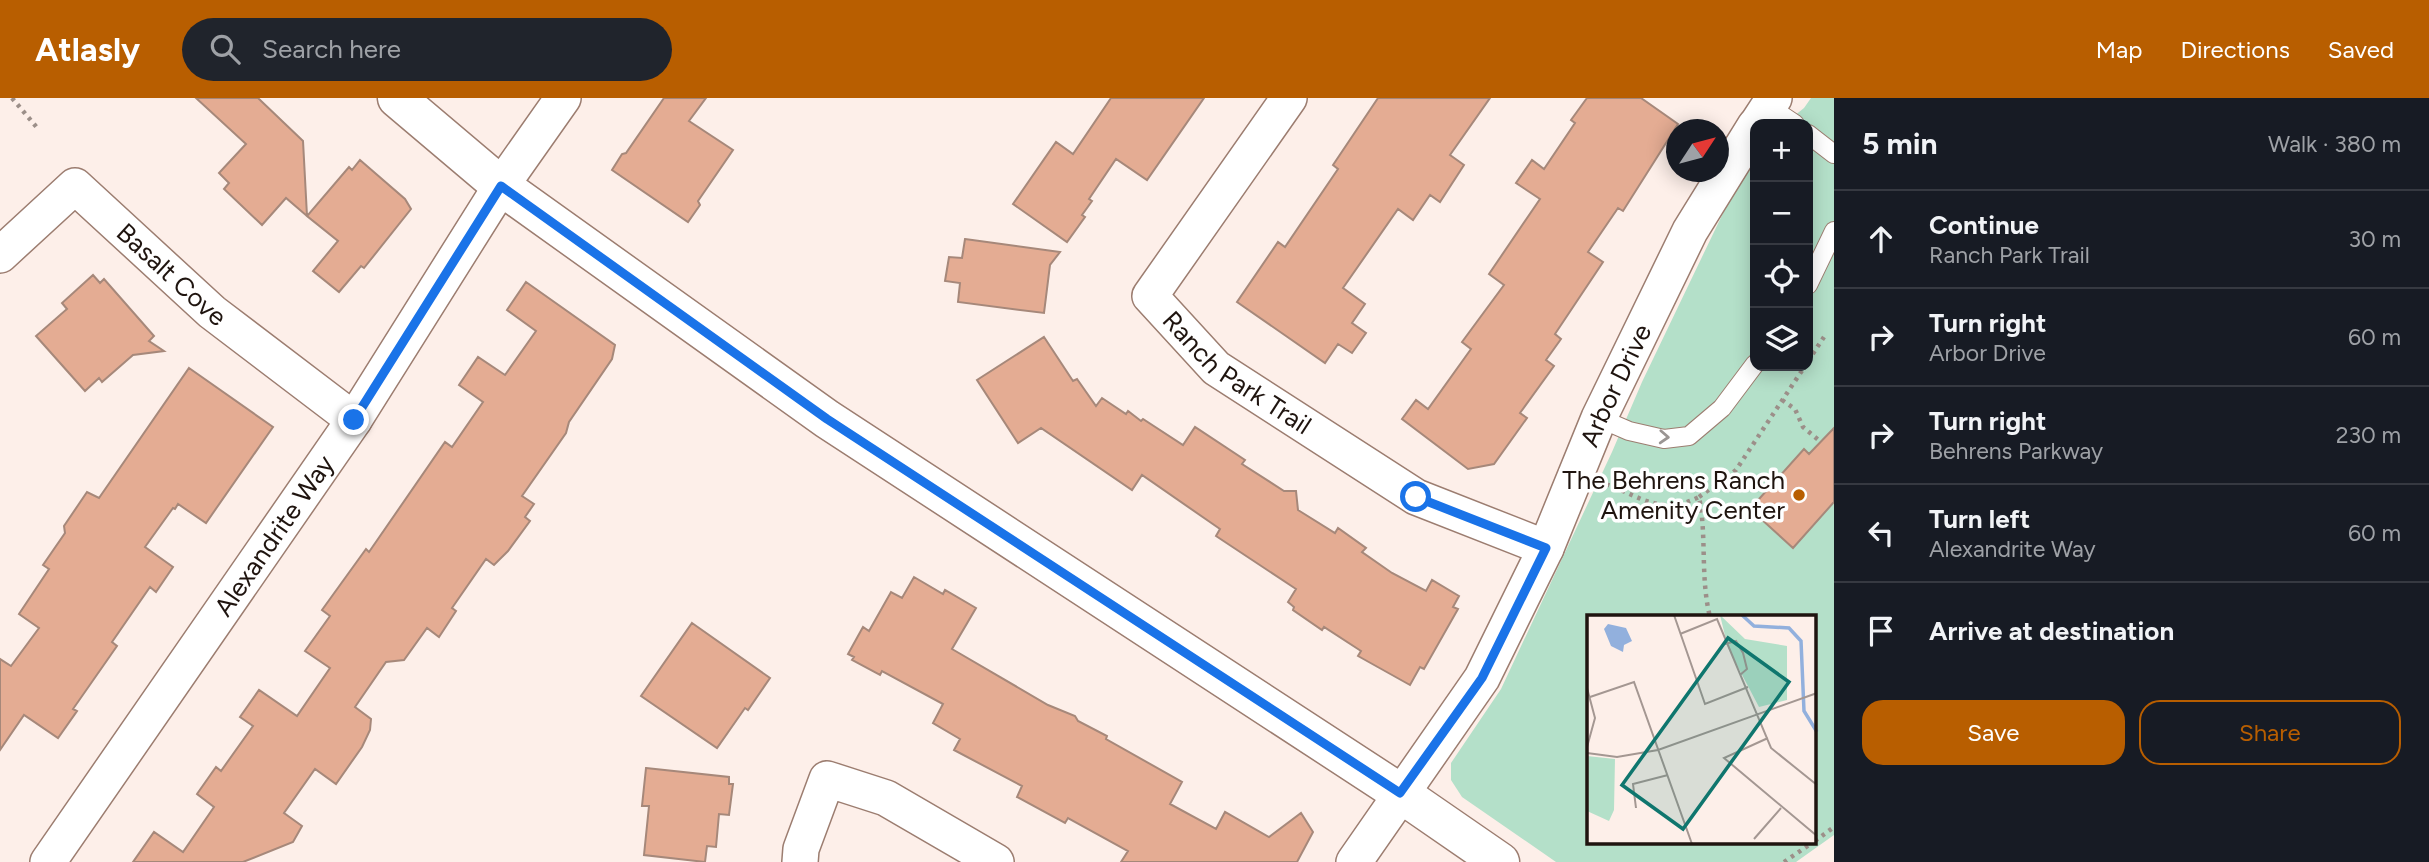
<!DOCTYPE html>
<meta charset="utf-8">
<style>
:root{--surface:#171b24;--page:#20242c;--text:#f1f3f6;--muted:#9ea1a6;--line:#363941;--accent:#b85e00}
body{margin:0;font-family:Figtree,sans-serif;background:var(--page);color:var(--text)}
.controls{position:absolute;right:21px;top:21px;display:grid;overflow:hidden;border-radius:14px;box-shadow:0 4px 18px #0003}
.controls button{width:63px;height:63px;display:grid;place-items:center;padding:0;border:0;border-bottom:2px solid var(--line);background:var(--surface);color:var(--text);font:35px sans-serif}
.compass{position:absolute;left:1666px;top:21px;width:63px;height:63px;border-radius:50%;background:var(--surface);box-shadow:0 4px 18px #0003;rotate:54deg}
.stop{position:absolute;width:21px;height:21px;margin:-16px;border:5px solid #1a73e8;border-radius:50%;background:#fff}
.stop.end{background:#1a73e8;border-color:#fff;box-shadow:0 2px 7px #0008}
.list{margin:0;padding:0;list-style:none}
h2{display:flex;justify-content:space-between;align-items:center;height:91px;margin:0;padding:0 28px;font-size:30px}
h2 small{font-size:23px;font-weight:400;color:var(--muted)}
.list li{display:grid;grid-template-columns:46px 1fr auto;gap:21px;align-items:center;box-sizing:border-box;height:98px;padding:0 28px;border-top:2px solid var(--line)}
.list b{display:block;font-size:26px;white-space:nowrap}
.list p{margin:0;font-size:23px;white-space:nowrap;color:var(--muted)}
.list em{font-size:23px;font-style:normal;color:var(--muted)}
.actions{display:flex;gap:14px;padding:21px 28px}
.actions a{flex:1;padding:16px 0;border:2px solid var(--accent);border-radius:21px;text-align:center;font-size:24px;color:var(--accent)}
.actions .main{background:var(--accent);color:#fff}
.icon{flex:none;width:38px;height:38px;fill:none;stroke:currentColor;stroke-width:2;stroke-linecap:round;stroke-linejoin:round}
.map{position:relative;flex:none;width:1834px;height:764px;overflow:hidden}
header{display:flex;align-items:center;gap:42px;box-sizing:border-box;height:98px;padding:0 35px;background:var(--accent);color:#fff}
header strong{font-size:33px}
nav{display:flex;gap:38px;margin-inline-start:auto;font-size:24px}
.search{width:490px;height:63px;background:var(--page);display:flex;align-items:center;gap:18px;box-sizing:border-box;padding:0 24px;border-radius:38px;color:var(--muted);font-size:26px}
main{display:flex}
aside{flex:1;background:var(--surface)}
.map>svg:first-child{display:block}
.green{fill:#b4e0c9;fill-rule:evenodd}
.building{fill:#e4ac93;stroke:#a6887a;stroke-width:2}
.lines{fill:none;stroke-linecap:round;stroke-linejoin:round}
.lane-casing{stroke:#9c7d70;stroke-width:20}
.street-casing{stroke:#9c7d70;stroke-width:38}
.secondary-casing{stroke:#9c7d70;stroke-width:41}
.path{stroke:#9c8f89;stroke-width:4.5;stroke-dasharray:3.5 5;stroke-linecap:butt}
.lane{stroke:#fff;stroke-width:18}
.street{stroke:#fff;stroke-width:35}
.secondary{stroke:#fff;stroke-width:38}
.oneway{stroke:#9a9593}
.route{stroke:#1a73e8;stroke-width:9}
.poi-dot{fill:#b85e00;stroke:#fff;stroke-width:2.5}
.labels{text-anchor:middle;stroke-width:7;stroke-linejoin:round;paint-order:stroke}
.street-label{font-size:26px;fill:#1f140f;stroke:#fff}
.poi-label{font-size:26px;fill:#1f140f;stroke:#fff;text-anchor:end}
.inset-river{fill:none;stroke:#92b0dd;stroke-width:3.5}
.inset-road{fill:none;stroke:#a49792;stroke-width:2}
.view{fill:#0f766e;fill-opacity:0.15;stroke:#0f766e;stroke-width:3.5}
.inset-edge{fill:none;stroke:#1f140f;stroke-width:3.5}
</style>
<header>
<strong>Atlasly</strong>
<div class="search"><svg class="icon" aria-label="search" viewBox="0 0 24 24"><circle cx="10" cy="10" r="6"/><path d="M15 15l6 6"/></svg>Search here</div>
<nav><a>Map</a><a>Directions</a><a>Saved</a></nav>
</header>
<main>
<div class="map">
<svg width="1834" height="764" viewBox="0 0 1834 764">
<rect width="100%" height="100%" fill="#fdefe9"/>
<path class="green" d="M1811 0H1834V737L1796 764H1556L1462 699 1451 682V665L1501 591 1612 354 1642 284 1749 61 1755 53V268H1808V26H1784L1804 10ZM1589 519H1815V745H1589Z"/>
<path class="building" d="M196 0H258L303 43 307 118 286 100 262 127 224 91 229 85 219 75 246 46Z
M664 0H706L689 23 733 52 698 103 700 107 688 124 612 72 622 56 626 55Z
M1111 0H1204L1147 82 1116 61 1089 101 1092 103 1082 117 1085 119 1067 144 1013 106 1056 44 1073 56Z
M1378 0H1490L1450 57 1464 67 1440 104 1430 97 1413 122 1398 111 1343 190 1365 206 1352 225 1366 235 1352 255 1338 246 1325 265 1237 204 1278 144 1285 149 1338 71 1333 67Z
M1587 0H1641L1678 26 1623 113 1618 110 1588 154 1603 164 1555 236 1561 241 1546 262 1554 268 1520 315 1527 320 1494 366 1468 371 1402 321 1416 302 1428 311 1471 251 1462 244 1504 187 1489 176 1540 101 1516 85 1532 62 1544 71 1575 25 1571 22Z
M360 62 405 101 411 111 364 170 361 168 339 194 313 173 338 143 307 118 349 69 352 72Z
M965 141 1060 154 1050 167 1044 215 958 204 960 185 945 183 949 159 962 160Z
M93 177 100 185 104 181 154 238 149 243 164 253 133 257 102 284 99 280 85 293 36 238 67 211 62 205Z
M526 184 615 247 612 261 569 324 566 335 522 398 534 406 525 419 530 423 508 453 494 467 486 461 452 510 456 513 439 539 427 530 404 562 386 564 355 609 371 621 370 632 362 649 336 686 315 671 284 715 302 728 293 744 243 764H133L154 734 183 754 214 709 197 696 216 669 221 673 253 628 240 619 259 592 297 618 330 570 305 553 330 518 322 512 366 451 369 454 445 344 452 349 483 304 459 287 478 259 505 277 536 233 507 212Z
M1044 239 1073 283 1077 281 1096 308 1102 300 1126 316 1128 313 1141 323 1143 321 1183 347 1195 329 1245 362 1242 366 1284 393H1296L1298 412 1335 435 1338 430 1366 450 1362 454 1392 475 1426 493 1432 482 1459 498 1453 509 1458 511 1424 571 1420 569 1410 587 1358 558 1361 553 1324 529 1322 532 1293 512 1294 509 1288 504 1296 491 1216 438 1220 431 1142 377 1132 392 1041 330 1018 345 977 282Z
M189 270 273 329 206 425 178 406 175 411 173 410 145 449 173 469 156 494 150 489 112 544 117 548 73 611 77 613 58 640 24 617 0 652V561L11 568 39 530 19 516 49 471 43 467 65 435 64 428 87 394 99 400Z
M1834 330V404L1793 450 1750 411 1804 351 1809 356Z
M914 479 943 496 945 492 976 510 952 551 1048 607 1075 618 1078 623 1107 638 1106 641 1182 684 1170 706 1216 731 1225 714 1269 739 1301 715 1313 734 1297 764H1121L1128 753 1068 720 1065 725 1017 699 1022 688 954 652 960 641 933 625 943 606 882 573 880 577 852 562 854 559 848 556 863 529 869 533 891 494 902 500Z
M692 525 770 580 748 612 745 610 717 650 641 598Z
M646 670 729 679V686H733L729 717 719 716 716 749 707 748 705 764 644 757 649 708H642Z"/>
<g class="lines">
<defs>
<path id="lane" d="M1768 8 1795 26
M1808 36 1834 56
M1808 187 1834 133
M1599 320 1629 333 1664 341 1689 338 1722 310 1755 266"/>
<g id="street">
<path id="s1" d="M1289 0 1150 198 1216 270 1416 399 1546 450"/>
<path d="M1757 26 1774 0"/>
<path id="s2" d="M0 157 75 88 212 214 354 322"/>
<path id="s3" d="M48 764 354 322 501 88 563 0"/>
<path d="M800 764 801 751 827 681 886 700 996 764"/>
<path id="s4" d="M1354 764 1482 580 1546 450 1599 320 1690 133 1755 28"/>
</g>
<path id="secondary" d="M397 0 501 88 827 321 1400 695 1500 764"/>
</defs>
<use href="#lane" class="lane-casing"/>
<use href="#street" class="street-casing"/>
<use href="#secondary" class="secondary-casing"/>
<path class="path" d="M12 0 39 32
M1808 263 1824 239
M1782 302 1795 311 1803 329 1821 344
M1606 386C1641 399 1661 418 1699 399 1707 438 1700 479 1710 519
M1699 399 1736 372 1805 268
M1815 743 1834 729
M1784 764 1812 745"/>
<use href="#lane" class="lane"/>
<use href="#street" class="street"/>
<use href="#secondary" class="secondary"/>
</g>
<defs><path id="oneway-chevron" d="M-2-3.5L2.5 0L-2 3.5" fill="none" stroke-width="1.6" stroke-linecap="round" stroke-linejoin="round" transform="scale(1.75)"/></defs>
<use class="oneway" href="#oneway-chevron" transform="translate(1664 339) rotate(3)"/>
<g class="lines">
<path class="route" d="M354 322 501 88 827 321 1400 695 1482 580 1546 450 1416 399"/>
</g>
<circle class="poi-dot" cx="1799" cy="397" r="7"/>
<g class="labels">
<g class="street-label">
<text dy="9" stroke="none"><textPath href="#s2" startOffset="233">Basalt Cove</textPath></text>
<text dy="9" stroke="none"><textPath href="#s1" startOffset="359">Ranch Park Trail</textPath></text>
<text dy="9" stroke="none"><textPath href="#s4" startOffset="546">Arbor Drive</textPath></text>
<text dy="9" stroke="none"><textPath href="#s3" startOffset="397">Alexandrite Way</textPath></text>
</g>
<g class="poi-label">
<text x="1785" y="391">The Behrens Ranch<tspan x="1785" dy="30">Amenity Center</tspan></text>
</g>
</g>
<g transform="translate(1587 517)">
<rect width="229" height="229" fill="#fdefe9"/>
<path d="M133 0 158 24 200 31V85L172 92 141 33ZM0 141 28 144 27 195 22 206 0 196Z" fill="#b4e0c9"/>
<path d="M21 9 39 13 45 26 37 30 36 37 24 31 17 14Z" fill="#92b0dd"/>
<path class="inset-river" d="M155 0 167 11 202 13 214 26 217 96 230 117"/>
<path class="inset-road" d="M87 0 118 89 161 72M93 19 130 4 184 133 230 170M138 29 149 26 156 38 160 54 153 60M0 73 8 103 0 132M3 82 47 67 105 229M181 123 137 143 230 221M0 138 30 142 71 135 230 78M49 193 46 169 81 160M167 224 194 193"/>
<path class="view" d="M141 23 202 67 96 214 35 170Z"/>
<rect width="229" height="229" class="inset-edge"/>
</g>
</svg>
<div class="controls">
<button>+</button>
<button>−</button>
<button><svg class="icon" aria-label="locate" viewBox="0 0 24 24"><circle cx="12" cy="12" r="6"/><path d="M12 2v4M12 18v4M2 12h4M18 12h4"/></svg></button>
<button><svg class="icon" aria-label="layers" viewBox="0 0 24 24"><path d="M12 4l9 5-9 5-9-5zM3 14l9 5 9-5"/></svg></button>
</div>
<svg class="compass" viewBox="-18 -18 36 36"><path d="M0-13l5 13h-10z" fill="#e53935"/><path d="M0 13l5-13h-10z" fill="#9ea1a6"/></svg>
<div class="stop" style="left:1416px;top:399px"></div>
<div class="stop end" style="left:354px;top:322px"></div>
</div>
<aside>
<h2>5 min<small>Walk · 380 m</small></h2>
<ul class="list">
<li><svg class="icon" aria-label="ahead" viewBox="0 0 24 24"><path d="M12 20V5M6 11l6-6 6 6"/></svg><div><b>Continue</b><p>Ranch Park Trail</p></div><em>30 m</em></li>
<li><svg class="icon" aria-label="right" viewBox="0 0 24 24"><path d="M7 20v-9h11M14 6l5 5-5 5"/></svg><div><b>Turn right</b><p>Arbor Drive</p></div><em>60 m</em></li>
<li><svg class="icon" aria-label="right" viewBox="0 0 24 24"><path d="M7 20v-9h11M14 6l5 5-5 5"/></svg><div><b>Turn right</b><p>Behrens Parkway</p></div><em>230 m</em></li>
<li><svg class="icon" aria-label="left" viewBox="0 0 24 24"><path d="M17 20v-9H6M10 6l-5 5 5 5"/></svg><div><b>Turn left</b><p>Alexandrite Way</p></div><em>60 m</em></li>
<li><svg class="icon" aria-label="arrive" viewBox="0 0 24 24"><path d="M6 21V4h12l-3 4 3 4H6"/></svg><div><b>Arrive at destination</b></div></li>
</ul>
<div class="actions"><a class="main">Save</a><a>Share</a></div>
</aside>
</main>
